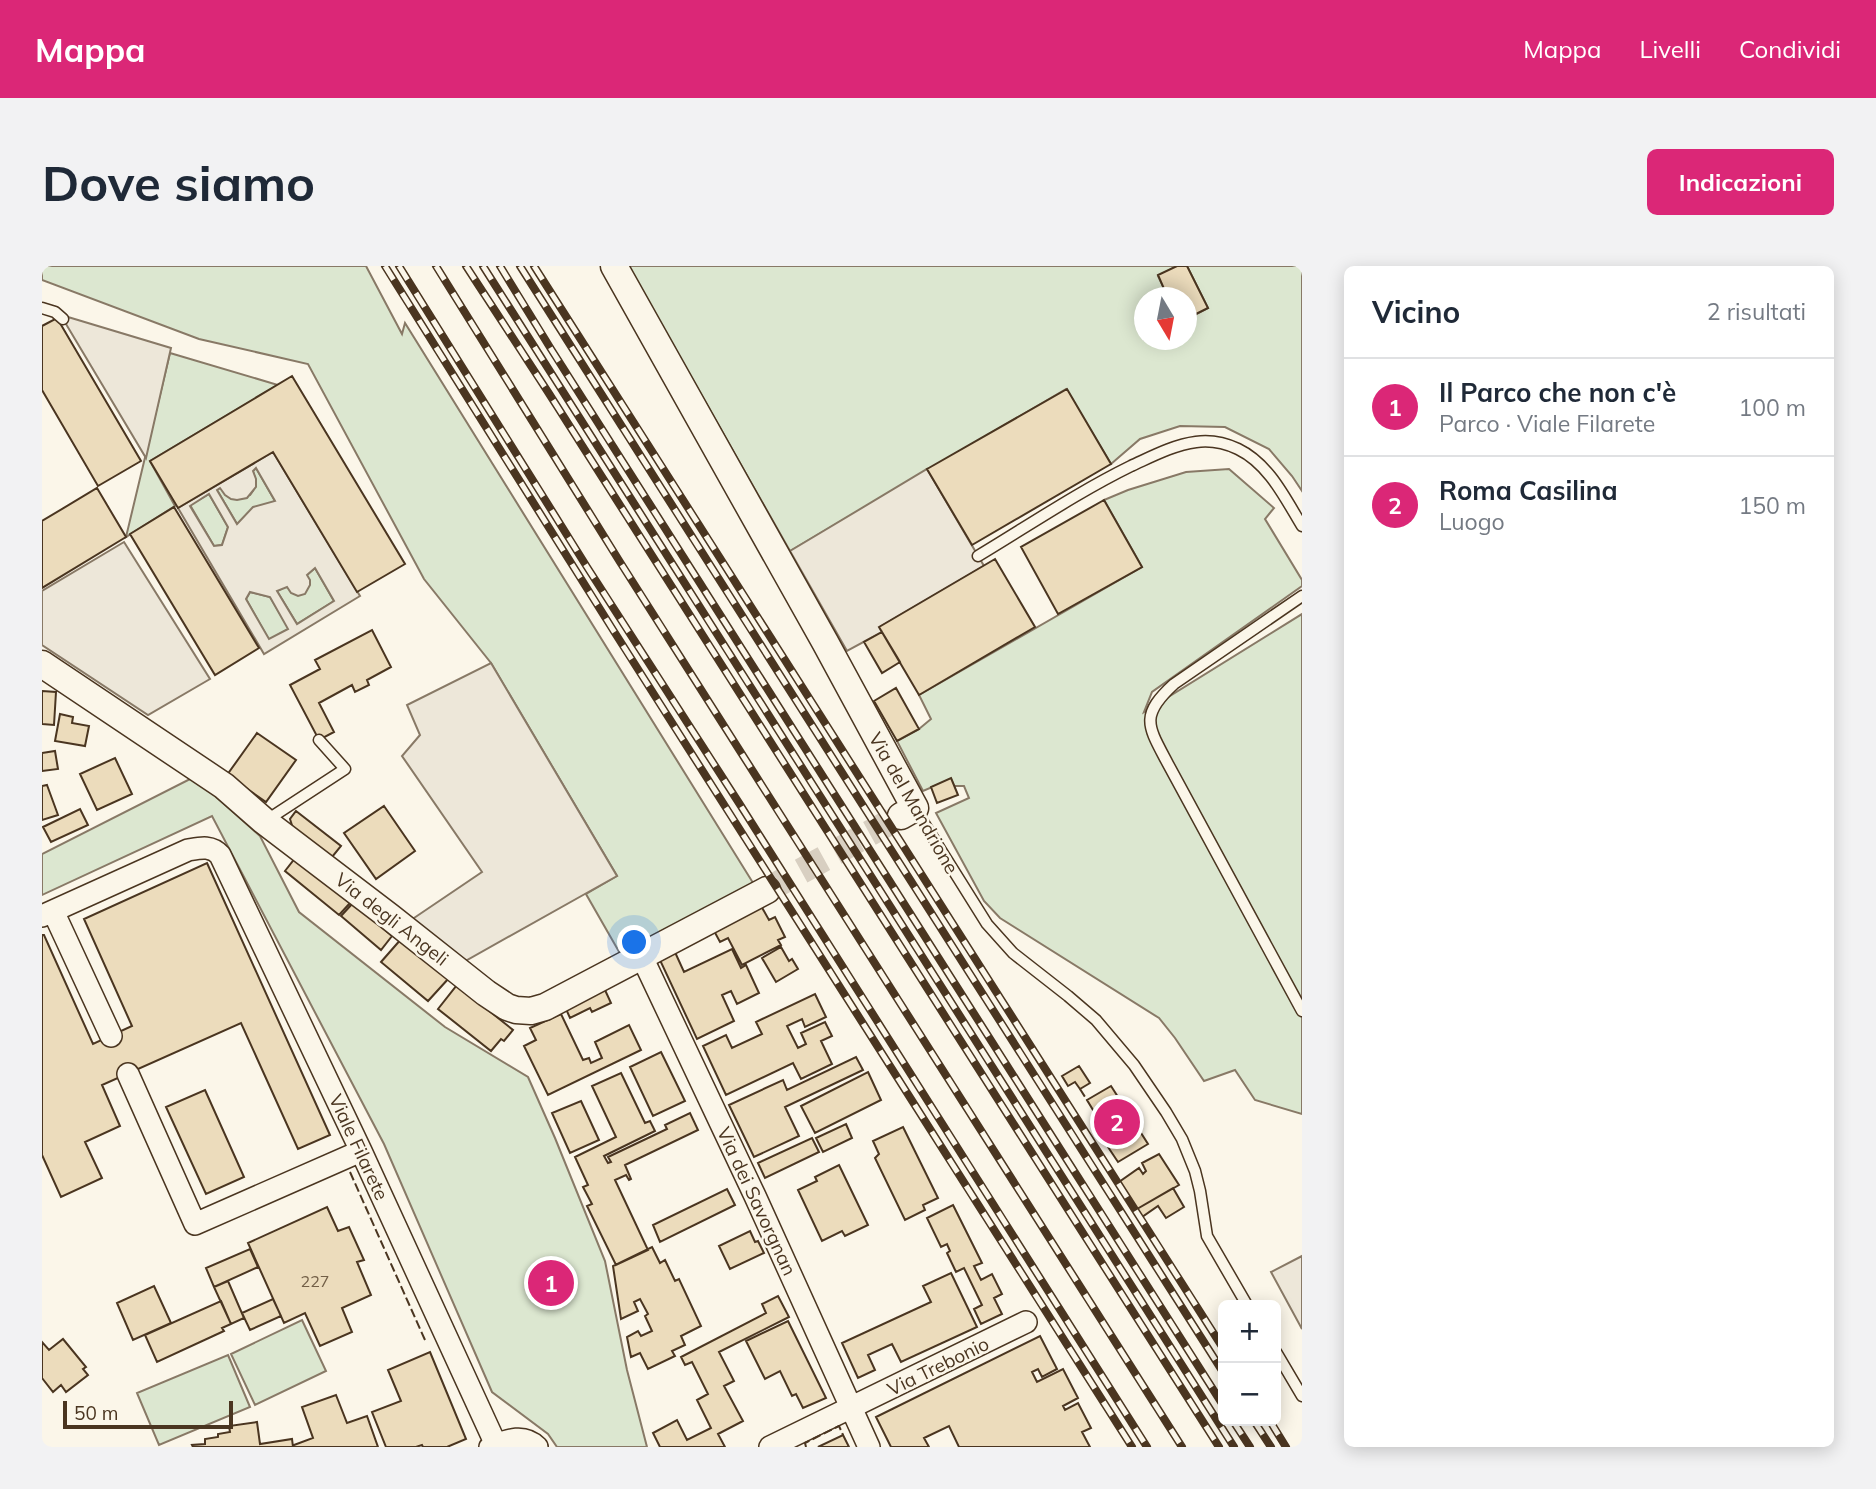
<!DOCTYPE html>
<html lang="it">
<meta charset="utf-8">
<style>
:root{--surface:#fff;--page:#f2f2f3;--text:#1f2937;--muted:#747a83;--line:#e0e1e3;--accent:#db2777}
body{margin:0;font-family:Mulish,sans-serif;background:var(--page);color:var(--text)}
.controls{position:absolute;right:21px;bottom:21px;display:grid;overflow:hidden;border-radius:10px;box-shadow:0 4px 18px #0003}
.controls button{width:63px;height:63px;display:grid;place-items:center;padding:0;border:0;border-bottom:2px solid var(--line);background:var(--surface);color:var(--text);font:35px sans-serif}
.compass{position:absolute;left:1092px;top:21px;width:63px;height:63px;border-radius:50%;background:var(--surface);box-shadow:0 4px 18px #0003;rotate:170deg}
.scale{position:absolute;left:21px;bottom:18px;width:170px;box-sizing:border-box;padding-left:7px;border:4px solid #4a3520;border-top:0;font-size:19px;line-height:24px;white-space:nowrap;color:#4a3520;-webkit-text-stroke:5px #fbf6e9;paint-order:stroke}
.you{position:absolute;left:593px;top:677px;width:24px;height:24px;margin:-18px;border:5px solid #fff;border-radius:50%;background:#1a73e8;box-shadow:0 0 0 10px #1a73e833}
.badge{display:grid;place-items:center;width:46px;height:46px;border-radius:50%;background:var(--accent);color:#fff;font-size:23px;font-weight:700}
.pin{position:absolute;translate:-50% -50%;border:4px solid #fff;box-shadow:0 2px 7px #0006}
.list{margin:0;padding:0;list-style:none}
h2{display:flex;justify-content:space-between;align-items:center;height:91px;margin:0;padding:0 28px;font-size:30px}
h2 small{font-size:23px;font-weight:400;color:var(--muted)}
.list li{display:grid;grid-template-columns:46px 1fr auto;gap:21px;align-items:center;box-sizing:border-box;height:98px;padding:0 28px;border-top:2px solid var(--line)}
.list b{display:block;font-size:26px;white-space:nowrap}
.list p{margin:0;font-size:23px;white-space:nowrap;color:var(--muted)}
.list em{font-size:23px;font-style:normal;color:var(--muted)}
.map{position:relative;flex:none;width:1260px;height:1181px;overflow:hidden;border-radius:10px}
header{display:flex;align-items:center;gap:42px;box-sizing:border-box;height:98px;padding:0 35px;background:var(--accent);color:#fff}
header strong{font-size:33px}
nav{display:flex;gap:38px;margin-inline-start:auto;font-size:24px}
.intro{display:flex;align-items:center;justify-content:space-between;box-sizing:border-box;height:168px;padding:0 42px}
h1{margin:0;font-size:49px}
.button{padding:18px 32px;border-radius:10px;background:var(--accent);color:#fff;font-size:24px;font-weight:700}
main{display:flex;gap:42px;padding:0 42px}
aside{flex:1;background:var(--surface);border-radius:10px;box-shadow:0 4px 18px #0003}
.map>svg:first-child{display:block}
.green{fill:#dce7d0;stroke:#887966;stroke-width:2}
.parking{fill:#ede7d9;stroke:#887966;stroke-width:2;fill-rule:evenodd}
.building{fill:#ecdcbc;stroke:#4a3520;stroke-width:2}
.lines{fill:none;stroke-linecap:round;stroke-linejoin:round}
.tertiary-tunnel{stroke:#d8cfc1;stroke-width:26;stroke-dasharray:26 13;stroke-linecap:butt}
.service-casing{stroke:#4a3520;stroke-width:13}
.minor-casing{stroke:#4a3520;stroke-width:24}
.tertiary-casing{stroke:#4a3520;stroke-width:29}
.service{stroke:#fbf6e9;stroke-width:10}
.minor{stroke:#fbf6e9;stroke-width:21}
.tertiary{stroke:#fbf6e9;stroke-width:26}
.rail-casing{stroke:#4a3520;stroke-width:8}
.rail{stroke:#fbf6e9;stroke-width:5;stroke-dasharray:16;stroke-linecap:butt}
.fence{stroke:#4a3520;stroke-width:2;stroke-dasharray:9 3.5;stroke-linecap:butt}
.labels{text-anchor:middle;stroke-width:5;stroke-linejoin:round;paint-order:stroke}
.number-label{font-size:16px;fill:#725f47}
.street-label{font-size:19px;fill:#4a3520;stroke:#fbf6e9}
</style>
<header>
<strong>Mappa</strong>
<nav><a>Mappa</a><a>Livelli</a><a>Condividi</a></nav>
</header>
<div class="intro"><h1>Dove siamo</h1><a class="button">Indicazioni</a></div>
<main>
<div class="map">
<svg width="1260" height="1181" viewBox="0 0 1260 1181">
<rect width="100%" height="100%" fill="#fbf6e9"/>
<path class="green" d="M0 0H324L360 68 363 57 713 620 580 691 544 628 575 610 449 397 382 313 266 98 157 73 0 14Z
M586 0H1135L1116 10 1126 31 1102 32V74H1144L1145 53 1166 42 1145 0H1260V225L1250 210 1227 183 1183 161 1138 160 1098 173 1069 198 1024 123 748 285Z
M128 87 236 119 108 195 133 240 84 271Z
M214 202 233 235 195 258 175 224 178 222 208 229C215 221 214 214 211 205Z
M1187 203 1232 242 1223 253 1260 314V320L1110 426 1102 446 1260 348V848L1213 834 1193 804 1162 815 1133 772 1117 752 958 652 942 635 894 547 927 532 922 520H912L909 513 881 525 855 475 877 463 889 453 877 429 1100 301 1062 234 1086 224 1144 206Z
M167 228 186 261 180 279 172 280 148 239Z
M273 302 292 335 255 358 235 325 265 309Z
M208 326 228 331 247 363 227 374 204 333Z
M152 511 218 570 257 646 403 761 486 811 513 872 563 995 585 1104 605 1181H515L506 1168 450 1126 342 878 170 550 0 629V588Z
M260 1054 284 1105 213 1139 189 1088Z
M186 1089 208 1141 117 1179 95 1127Z"/>
<path class="parking" d="M26 51 129 82 104 192 21 53Z
M231 186 318 330 222 388 136 242ZM214 202 233 235 211 241 195 258 175 224 178 222 183 229 189 233 195 234 205 232 214 221V213L211 205ZM167 228 186 261 180 279 172 280 148 240ZM273 302 292 335 255 358 235 325 245 321 249 327 256 330 263 328 268 319V314L265 309ZM208 326 228 331 246 363 227 373 204 333Z
M885 203 942 300 838 361 840 366 805 385 748 285Z
M82 276 168 413 106 449 0 379V325Z
M449 397 575 610 418 698 369 654 440 606 360 490 378 469 365 439Z
M1260 990V1063L1229 1006Z"/>
<path class="building" d="M1135 0H1145L1166 42 1144 53V32H1126L1116 9Z
M15 52 99 195 56 220 0 124V60Z
M250 110 363 298 315 326 231 186 136 242 108 195Z
M1025 123 1069 198 930 279 885 203Z
M55 222 84 271 0 322V255Z
M1062 234 1100 301 1016 348 979 281Z
M132 241 217 382 173 409 88 268Z
M953 293 993 361 877 429 837 361Z
M330 364 349 401 325 414 327 419 313 426 310 419 277 437 292 466 277 474 248 419 278 403 273 394Z
M840 366 858 396 840 407 822 376Z
M854 422 877 463 855 475 832 435Z
M0 425 14 426 12 459 0 458Z
M18 448 31 451 30 457 47 460 43 480 13 475Z
M215 467 254 494 224 536 185 509Z
M13 485 16 503 0 505V487Z
M73 492 90 528 55 544 38 508Z
M909 512 916 529 895 537 889 521Z
M5 519 16 549 0 554V520Z
M342 540 373 585 334 613 302 567Z
M38 543 46 559 9 576 1 561Z
M254 545 299 580 286 596 253 569 248 553Z
M254 591 308 637 297 649 243 605Z
M165 597 288 869 256 883 199 757 60 819 78 860 43 876 60 912 19 931 0 889V669H2L51 778 90 760 42 653Z
M311 637 350 670 339 684 299 650Z
M718 638 727 654 733 651 743 671 736 674 739 679 700 699 686 672 678 676 671 663Z
M360 672 407 712 386 735 339 696Z
M739 681 747 695 750 693 756 703 734 716 720 692Z
M690 683 699 702 704 699 717 727 695 738 689 725 680 729 692 755 655 773 617 692 632 684 642 706Z
M415 719 471 764 462 775 459 773 449 785 396 743Z
M563 724 569 737 550 746 548 742 528 752 524 743Z
M773 728 784 751 763 761 760 753 745 760 756 782 764 778 759 767 783 756 790 770 779 775 790 798 759 813 751 797 684 829 661 780 684 769 690 782 720 768 714 756Z
M519 748 541 794 547 792 549 797 560 792 553 776 587 759 599 784 506 829 482 780 494 774 488 762Z
M619 786 643 835 611 850 588 801Z
M814 791 821 804 743 841 757 870 712 891 687 839 741 814 745 824Z
M1037 800 1048 817 1038 823 1033 816 1026 820 1020 810Z
M826 806 839 834 773 867 759 840Z
M579 807 603 857 608 855 613 865 562 890 566 897 569 896 566 891 625 863 623 859 648 847 656 864 583 899 589 913 587 914 584 909 573 914 606 984 574 999 545 940 550 938 541 921 546 919 533 891 574 871 550 820Z
M1069 820 1106 878 1076 896 1066 881 1071 877 1045 834Z
M163 824 202 911 164 928 124 841Z
M539 835 557 874 528 887 510 847Z
M804 858 810 872 781 886 774 872Z
M861 861 896 932 881 939 883 944 863 954 833 892 837 888 831 875Z
M770 872 777 886 723 912 716 897Z
M1117 888 1137 919 1095 943 1077 916 1097 902 1101 908 1104 905 1100 897Z
M797 899 826 959 803 970 800 965 780 975 756 924 775 915 773 911Z
M1131 922 1142 941 1124 952 1116 940 1100 951 1095 943Z
M685 923 693 939 618 976 611 959Z
M911 939 940 997 932 1000 939 1014 950 1008 960 1028 952 1032 960 1048 939 1058 932 1043 940 1039 922 1002 914 1006 905 987 908 985 905 978 899 981 885 952Z
M285 941 296 965 307 961 322 994 315 996 329 1029 300 1042 310 1066 278 1080 263 1047 242 1057 206 977Z
M708 965 713 976 716 975 722 987 688 1003 677 980Z
M610 981 618 997 623 994 633 1015 637 1013 659 1060 639 1070 643 1079 630 1085 633 1090 606 1103 598 1087 589 1091 585 1071 596 1065 599 1070 610 1065 603 1050 606 1048 598 1033 592 1036 596 1045 579 1053 571 1000Z
M208 983 216 1001 172 1021 164 1002Z
M909 1007 935 1061 859 1096 850 1078 826 1089 833 1104 816 1112 800 1077 889 1036 881 1020Z
M186 1015 202 1052 189 1058 172 1021Z
M112 1020 129 1057 91 1074 75 1037Z
M736 1030 747 1051 677 1086 692 1115 682 1120 701 1155 676 1168 683 1181H618L611 1167 635 1154 645 1174 669 1162 655 1134 666 1128 650 1096 643 1099 639 1091 724 1047 720 1038Z
M231 1033 239 1050 208 1064 200 1047Z
M179 1035 189 1058 180 1062 182 1065 115 1096 103 1069Z
M746 1055 784 1132 761 1142 754 1128 750 1130 738 1105 723 1113 704 1075Z
M998 1070 1015 1103 1000 1111 996 1103 990 1106 995 1116 1021 1103 1036 1132 1021 1140 1023 1144 1036 1137 1049 1162 1040 1166 1048 1181H917L907 1160 882 1172 887 1181H849L834 1151Z
M21 1073 44 1101 41 1103 46 1109 24 1126 19 1119 11 1126 0 1112V1076L7 1084Z
M388 1086 424 1173 405 1181H381L380 1179 374 1181H344L330 1146 359 1135 346 1104Z
M294 1129 305 1157 325 1150 336 1181H252V1179L271 1172 260 1141Z
M215 1156 218 1178 250 1173 251 1181H151L150 1179 163 1178V1173L176 1171V1168L188 1166 187 1160Z
M801 1169 807 1181H776Z"/>
<g class="lines">
<path class="tertiary-tunnel" d="M725 624 859 550"/>
<defs>
<path id="service" d="M0 42 13 46 21 53
M936 290C986 260 1036 226 1089 200 1109 191 1131 179 1154 176 1168 174 1183 177 1196 183 1227 198 1243 232 1260 260
M1260 330 1132 418C1097 450 1106 460 1126 498L1260 745
M873 543 945 658 971 687 1026 730 1054 754 1092 799 1124 846 1140 873 1153 905 1158 925 1165 970 1205 1039
M225 554 303 503 277 474
M1234 1086 1260 1130"/>
<path id="minor" d="M11 645 69 770
M0 650 146 584C158 582 169 579 178 589L319 885 455 1181
M600 691 713 930 827 1181
M86 808 153 958 319 885
M448 1181C464 1175 481 1167 495 1181
M728 1181 984 1056"/>
<path id="tertiary" d="M572 0 783 376 873 542 859 550
M0 398 182 520 222 555 348 651 444 727 465 741 474 744 489 745 503 741 725 624"/>
</defs>
<use href="#service" class="service-casing"/>
<use href="#minor" class="minor-casing"/>
<use href="#tertiary" class="tertiary-casing"/>
<use href="#service" class="service"/>
<use href="#minor" class="minor"/>
<use href="#tertiary" class="tertiary"/>
<defs>
<path id="rail" d="M343 0 573 367 1090 1181
M357 0 545 301 697 537 1105 1181
M394 0 578 296 1140 1181
M424 0 506 126 1177 1181
M441 0 1192 1181
M458 0 509 83 1181 1139
M478 0 1181 1106
M492 0 1181 1082
M1191 1155 1208 1181
M1212 1155 1229 1181
M1228 1155 1244 1181"/>
</defs>
<use href="#rail" class="rail-casing"/>
<use href="#rail" class="rail"/>
<path class="fence" d="M1038 823 1045 834
M308 906 383 1074
M764 1181 763 1177 797 1160 801 1169"/>
</g>
<g class="labels">
<g class="number-label">
<text x="273" y="1021">227</text>
</g>
<g class="street-label">
<text transform="translate(872 537) rotate(60)" y="7">Via del Mandrione</text>
<text transform="translate(350 653) rotate(38)" y="7">Via degli Angeli</text>
<text transform="translate(317 881) rotate(65)" y="7">Viale Filarete</text>
<text transform="translate(715 935) rotate(65)" y="7">Via dei Savorgnan</text>
<text transform="translate(896 1100) rotate(-26)" y="7">Via Trebonio</text>
</g>
</g>
</svg>
<div class="controls">
<button>+</button>
<button>−</button>
</div>
<svg class="compass" viewBox="-18 -18 36 36"><path d="M0-13l5 13h-10z" fill="#e53935"/><path d="M0 13l5-13h-10z" fill="#747a83"/></svg>
<div class="scale">50 m</div>
<div class="you"></div>
<div class="pin badge" style="left:509px;top:1017px">1</div>
<div class="pin badge" style="left:1075px;top:856px">2</div>
</div>
<aside>
<h2>Vicino<small>2 risultati</small></h2>
<ul class="list">
<li><span class="badge">1</span><div><b>Il Parco che non c'è</b><p>Parco · Viale Filarete</p></div><em>100 m</em></li>
<li><span class="badge">2</span><div><b>Roma Casilina</b><p>Luogo</p></div><em>150 m</em></li>
</ul>
</aside>
</main>
